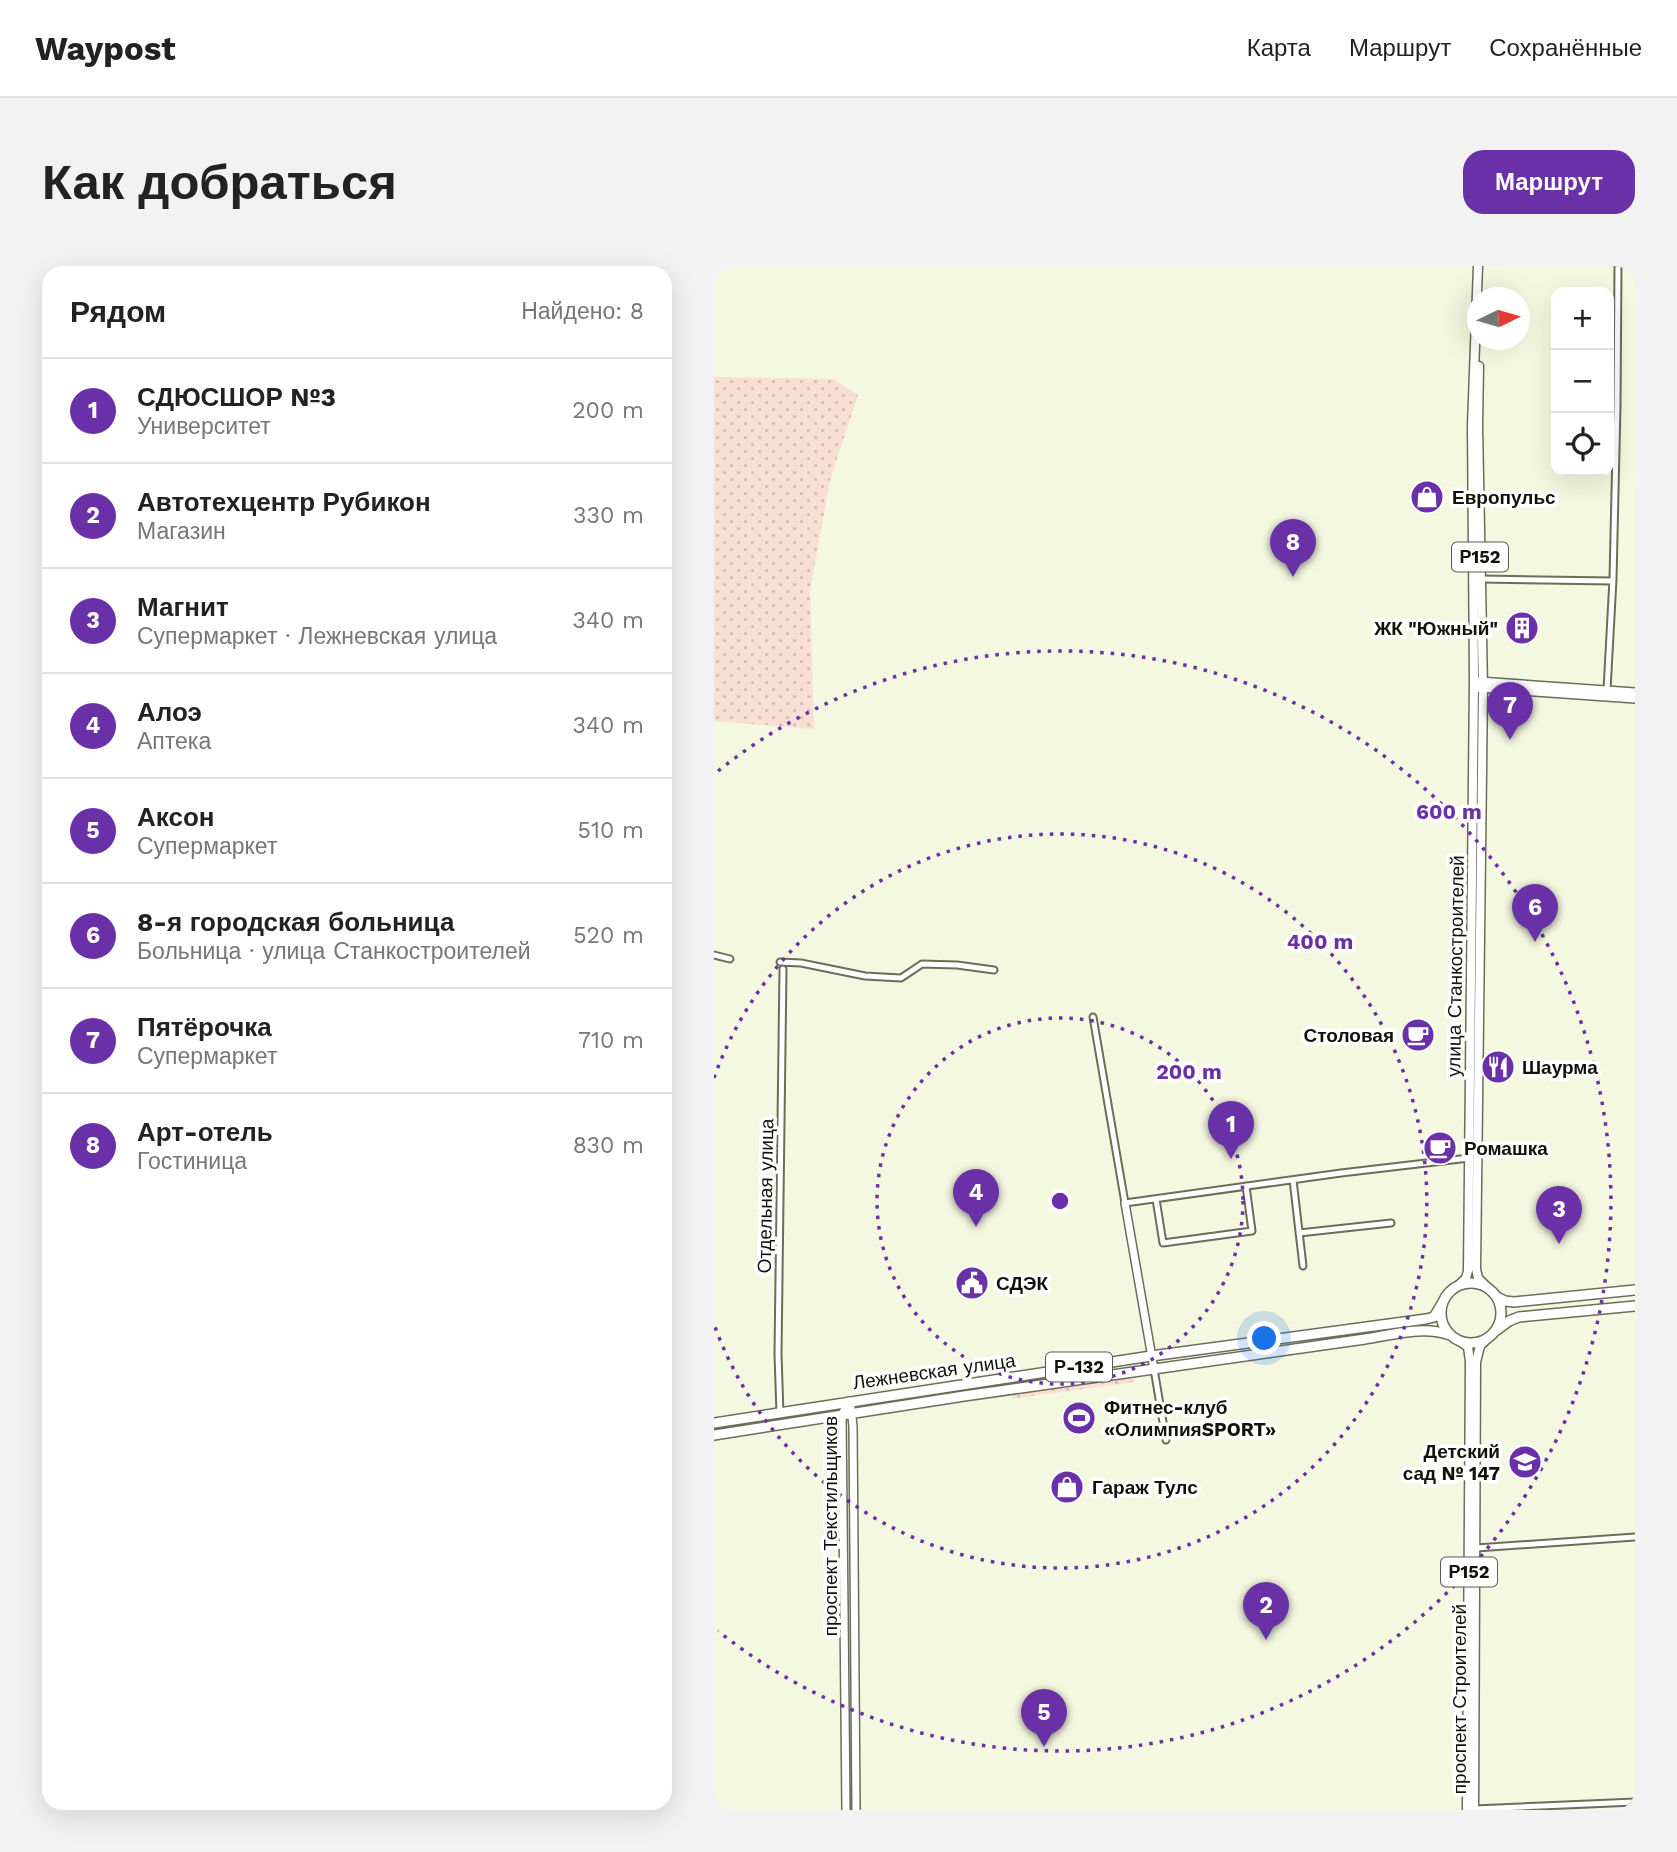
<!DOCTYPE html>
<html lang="ru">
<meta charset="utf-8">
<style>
:root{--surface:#fff;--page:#f2f2f2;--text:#222;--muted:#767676;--line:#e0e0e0;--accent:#6930a7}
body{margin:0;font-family:"Work Sans",sans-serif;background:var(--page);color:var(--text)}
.controls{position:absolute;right:21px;top:21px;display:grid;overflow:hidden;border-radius:14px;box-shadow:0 7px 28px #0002}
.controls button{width:63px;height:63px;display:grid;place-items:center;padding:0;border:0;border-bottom:2px solid var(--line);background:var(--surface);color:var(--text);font:35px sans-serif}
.compass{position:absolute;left:753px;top:21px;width:63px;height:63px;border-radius:50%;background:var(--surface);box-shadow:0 7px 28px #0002;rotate:85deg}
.you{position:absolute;left:551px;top:1073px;width:24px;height:24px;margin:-18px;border:5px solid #fff;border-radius:50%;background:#1a73e8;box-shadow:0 0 0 10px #1a73e833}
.badge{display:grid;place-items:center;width:46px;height:46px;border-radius:50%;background:var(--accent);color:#fff;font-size:23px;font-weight:700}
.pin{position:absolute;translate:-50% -58px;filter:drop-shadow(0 2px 4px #0008)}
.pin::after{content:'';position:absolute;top:37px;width:24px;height:21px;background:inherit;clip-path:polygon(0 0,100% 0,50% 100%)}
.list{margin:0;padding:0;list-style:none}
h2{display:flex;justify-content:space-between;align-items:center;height:91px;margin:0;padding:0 28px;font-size:30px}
h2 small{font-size:23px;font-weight:400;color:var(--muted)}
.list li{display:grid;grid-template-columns:46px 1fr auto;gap:21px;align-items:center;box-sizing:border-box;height:105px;padding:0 28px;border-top:2px solid var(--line)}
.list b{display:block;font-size:26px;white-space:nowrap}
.list p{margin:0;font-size:23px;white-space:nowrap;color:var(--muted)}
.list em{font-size:23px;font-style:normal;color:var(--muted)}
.icon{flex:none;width:38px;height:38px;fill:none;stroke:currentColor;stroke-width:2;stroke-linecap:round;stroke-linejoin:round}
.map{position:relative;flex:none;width:921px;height:1544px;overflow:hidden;border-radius:21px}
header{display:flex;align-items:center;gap:42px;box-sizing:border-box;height:98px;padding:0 35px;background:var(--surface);border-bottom:2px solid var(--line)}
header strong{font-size:33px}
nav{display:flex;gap:38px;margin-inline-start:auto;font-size:24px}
.intro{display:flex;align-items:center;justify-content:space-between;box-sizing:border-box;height:168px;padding:0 42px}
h1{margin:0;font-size:49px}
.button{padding:18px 32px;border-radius:21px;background:var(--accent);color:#fff;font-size:24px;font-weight:700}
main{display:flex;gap:42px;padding:0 42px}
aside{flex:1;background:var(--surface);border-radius:21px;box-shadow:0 7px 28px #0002}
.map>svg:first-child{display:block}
.grass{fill:url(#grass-dots)}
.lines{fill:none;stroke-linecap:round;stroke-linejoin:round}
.street-casing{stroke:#6b6d59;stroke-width:9}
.secondary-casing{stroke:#6b6d59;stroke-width:10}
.primary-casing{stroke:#6b6d59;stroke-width:11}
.highway-casing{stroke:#6b6d59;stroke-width:12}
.street{stroke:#fff;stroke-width:5}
.secondary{stroke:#fff;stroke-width:7}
.primary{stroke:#fff;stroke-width:8}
.highway{stroke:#fff;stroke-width:9}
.ring{fill:none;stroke:#6930a7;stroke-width:3.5;stroke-dasharray:3.5 7}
.labels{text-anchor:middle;stroke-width:7;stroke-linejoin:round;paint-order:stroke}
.shield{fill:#fff;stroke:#585954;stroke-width:2}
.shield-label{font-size:18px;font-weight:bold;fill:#11120a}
.poi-label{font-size:19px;font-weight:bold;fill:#11120a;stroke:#fff;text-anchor:start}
.street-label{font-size:19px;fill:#11120a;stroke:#fff}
.centre{fill:#6930a7;stroke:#fff;stroke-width:3.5}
.ring-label{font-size:21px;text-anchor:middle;font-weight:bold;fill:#6930a7;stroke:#fff;stroke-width:7;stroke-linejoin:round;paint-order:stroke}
</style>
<header>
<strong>Waypost</strong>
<nav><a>Карта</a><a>Маршрут</a><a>Сохранённые</a></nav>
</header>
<div class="intro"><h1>Как добраться</h1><a class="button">Маршрут</a></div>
<main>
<aside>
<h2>Рядом<small>Найдено: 8</small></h2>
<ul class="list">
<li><span class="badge">1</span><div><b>СДЮСШОР №3</b><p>Университет</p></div><em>200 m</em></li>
<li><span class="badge">2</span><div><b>Автотехцентр Рубикон</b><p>Магазин</p></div><em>330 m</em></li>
<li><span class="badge">3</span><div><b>Магнит</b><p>Супермаркет · Лежневская улица</p></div><em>340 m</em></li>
<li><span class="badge">4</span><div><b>Алоэ</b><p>Аптека</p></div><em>340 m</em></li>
<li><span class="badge">5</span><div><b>Аксон</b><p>Супермаркет</p></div><em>510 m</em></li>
<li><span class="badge">6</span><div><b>8-я городская больница</b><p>Больница · улица Станкостроителей</p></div><em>520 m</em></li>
<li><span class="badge">7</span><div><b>Пятёрочка</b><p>Супермаркет</p></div><em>710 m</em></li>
<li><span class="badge">8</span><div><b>Арт-отель</b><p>Гостиница</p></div><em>830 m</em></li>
</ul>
</aside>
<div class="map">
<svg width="921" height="1544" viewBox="0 0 921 1544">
<defs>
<pattern id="grass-dots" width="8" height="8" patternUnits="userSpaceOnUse" patternTransform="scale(1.75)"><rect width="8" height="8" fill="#f8ded3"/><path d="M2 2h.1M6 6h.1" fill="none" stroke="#d4bdb4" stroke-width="1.8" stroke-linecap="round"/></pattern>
</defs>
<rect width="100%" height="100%" fill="#f5f8e0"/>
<path class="grass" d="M0 111 119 113 144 129 116 214 96 325 100 463 0 455Z
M421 1111 420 1116 297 1133 301 1127Z"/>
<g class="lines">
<defs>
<path id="street" d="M767 313 899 315
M893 424 899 313 903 139 904 0
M0 689 16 693
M66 696 87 697 151 710 187 712 208 698 243 699 280 704
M379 751 411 937 627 907 755 892
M579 914 589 1000
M442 933 449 977 538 965 532 920
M585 967 677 957
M440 1103 452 1174
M66 1148 64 1088 69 703
M762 1282 921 1271
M760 1543 921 1536"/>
<path id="secondary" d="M765 415 921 426
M764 422 921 433
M411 937 440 1103
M137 1142 139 1160 142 1544
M132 1544 128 1148 135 1135"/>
<path id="primary" d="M765 100 764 159 769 422 762 1003 764 1012 775 1023
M745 1019 752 1012 754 1005 760 414 758 159 764 0
M746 1075 754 1081 756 1096 753 1544
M760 1544 762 1096 766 1080 773 1073"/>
<path id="highway" d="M727 1047a30 30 0 1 1 60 0a30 30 0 1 1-60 0Z
M783 1031 791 1035 800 1036 921 1024
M783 1064 795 1055 805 1051 921 1040
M0 1157 437 1090 712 1053 720 1051 729 1036
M0 1169 250 1130 651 1073C678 1069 710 1059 736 1069"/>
</defs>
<use href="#street" class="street-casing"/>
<use href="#secondary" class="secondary-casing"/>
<use href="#primary" class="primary-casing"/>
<use href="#highway" class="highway-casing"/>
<use href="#street" class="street"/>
<use href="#secondary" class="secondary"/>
<use href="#primary" class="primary"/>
<use href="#highway" class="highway"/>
</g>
<g class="ring">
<circle cx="346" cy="935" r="183"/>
<path d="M0 812A367 367 0 1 1 0 1058"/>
<path d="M4 505A550 550 0 1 1 4 1365"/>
</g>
<defs>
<symbol id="shop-disc" viewBox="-11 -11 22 22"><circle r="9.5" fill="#6930a7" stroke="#fff"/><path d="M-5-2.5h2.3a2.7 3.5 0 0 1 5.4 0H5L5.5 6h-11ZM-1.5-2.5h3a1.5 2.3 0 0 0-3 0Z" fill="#fff"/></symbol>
<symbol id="building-disc" viewBox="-11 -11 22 22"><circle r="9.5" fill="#6930a7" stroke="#fff"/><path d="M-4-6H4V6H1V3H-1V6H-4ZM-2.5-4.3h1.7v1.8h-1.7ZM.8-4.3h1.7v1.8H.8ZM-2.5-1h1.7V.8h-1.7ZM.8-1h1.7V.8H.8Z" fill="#fff"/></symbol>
<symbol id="cafe-disc" viewBox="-11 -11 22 22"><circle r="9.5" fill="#6930a7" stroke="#fff"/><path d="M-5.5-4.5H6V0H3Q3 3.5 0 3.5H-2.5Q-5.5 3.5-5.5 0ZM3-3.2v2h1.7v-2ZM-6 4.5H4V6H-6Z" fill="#fff"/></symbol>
<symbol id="restaurant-disc" viewBox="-11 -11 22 22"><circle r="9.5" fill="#6930a7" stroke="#fff"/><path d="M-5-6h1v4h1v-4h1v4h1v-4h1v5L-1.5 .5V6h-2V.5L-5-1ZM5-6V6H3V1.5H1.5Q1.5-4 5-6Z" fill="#fff"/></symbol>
<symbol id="civic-disc" viewBox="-11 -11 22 22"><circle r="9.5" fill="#6930a7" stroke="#fff"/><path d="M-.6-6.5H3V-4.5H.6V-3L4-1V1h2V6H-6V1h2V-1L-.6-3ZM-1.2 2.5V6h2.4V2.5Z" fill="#fff"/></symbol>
<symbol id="stadium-disc" viewBox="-11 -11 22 22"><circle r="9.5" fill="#6930a7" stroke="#fff"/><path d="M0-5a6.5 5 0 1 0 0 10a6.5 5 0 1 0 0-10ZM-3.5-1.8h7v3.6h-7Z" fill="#fff"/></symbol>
<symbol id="school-disc" viewBox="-11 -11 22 22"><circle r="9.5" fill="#6930a7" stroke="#fff"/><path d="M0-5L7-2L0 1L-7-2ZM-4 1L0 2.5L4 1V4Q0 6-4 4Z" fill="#fff"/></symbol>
</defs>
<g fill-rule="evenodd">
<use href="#shop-disc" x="694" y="212" width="38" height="38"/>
<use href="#building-disc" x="789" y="343" width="38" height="38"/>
<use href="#cafe-disc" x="685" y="750" width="38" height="38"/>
<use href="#restaurant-disc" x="765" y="782" width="38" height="38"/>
<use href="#cafe-disc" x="707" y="863" width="38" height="38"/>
<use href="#civic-disc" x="239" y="998" width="38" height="38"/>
<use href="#stadium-disc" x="346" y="1133" width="38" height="38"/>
<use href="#school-disc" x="792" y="1177" width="38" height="38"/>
<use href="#shop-disc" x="334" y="1202" width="38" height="38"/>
</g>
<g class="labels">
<g class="shield">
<rect x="738" y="276.5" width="56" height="29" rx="5"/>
<rect x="332" y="1086.5" width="66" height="29" rx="5"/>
<rect x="727" y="1291.5" width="56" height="29" rx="5"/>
</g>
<g class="shield-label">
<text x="766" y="297">Р152</text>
<text x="365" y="1107">Р-132</text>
<text x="755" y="1312">Р152</text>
</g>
<g class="poi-label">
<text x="738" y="238">Европульс</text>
<text x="784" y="369" text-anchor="end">ЖК "Южный"</text>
<text x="680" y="776" text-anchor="end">Столовая</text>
<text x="808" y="808">Шаурма</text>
<text x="750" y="889">Ромашка</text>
<text x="282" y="1024">СДЭК</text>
<text x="390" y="1148">Фитнес-клуб<tspan x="390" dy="22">«ОлимпияSPORT»</tspan></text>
<text x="786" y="1192" text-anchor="end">Детский<tspan x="786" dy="22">сад № 147</tspan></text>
<text x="378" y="1228">Гараж Тулс</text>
</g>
<g class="street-label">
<text transform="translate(741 700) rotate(-89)" y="7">улица Станкостроителей</text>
<text transform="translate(51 930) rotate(-89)" y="7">Отдельная улица</text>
<text transform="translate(220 1105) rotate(-8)" y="7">Лежневская улица</text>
<text transform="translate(116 1260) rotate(-90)" y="7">проспект Текстильщиков</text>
<text transform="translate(745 1433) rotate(-90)" y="7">проспект Строителей</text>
</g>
</g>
<circle cx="346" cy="935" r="10" class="centre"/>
<g class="ring-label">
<text x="735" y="553">600 m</text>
<text x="606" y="683">400 m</text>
<text x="475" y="813">200 m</text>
</g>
</svg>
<div class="controls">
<button>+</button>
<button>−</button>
<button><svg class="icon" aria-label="locate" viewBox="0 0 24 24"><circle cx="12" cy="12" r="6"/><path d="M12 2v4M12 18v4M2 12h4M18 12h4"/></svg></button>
</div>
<svg class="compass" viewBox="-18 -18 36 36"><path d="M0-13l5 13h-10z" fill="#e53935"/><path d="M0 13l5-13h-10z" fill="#767676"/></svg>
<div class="you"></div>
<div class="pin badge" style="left:517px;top:893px">1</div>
<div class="pin badge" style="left:552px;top:1374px">2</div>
<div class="pin badge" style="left:845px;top:978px">3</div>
<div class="pin badge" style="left:262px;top:961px">4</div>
<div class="pin badge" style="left:330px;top:1481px">5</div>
<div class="pin badge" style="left:821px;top:676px">6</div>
<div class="pin badge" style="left:796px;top:474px">7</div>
<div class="pin badge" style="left:579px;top:311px">8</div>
</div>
</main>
